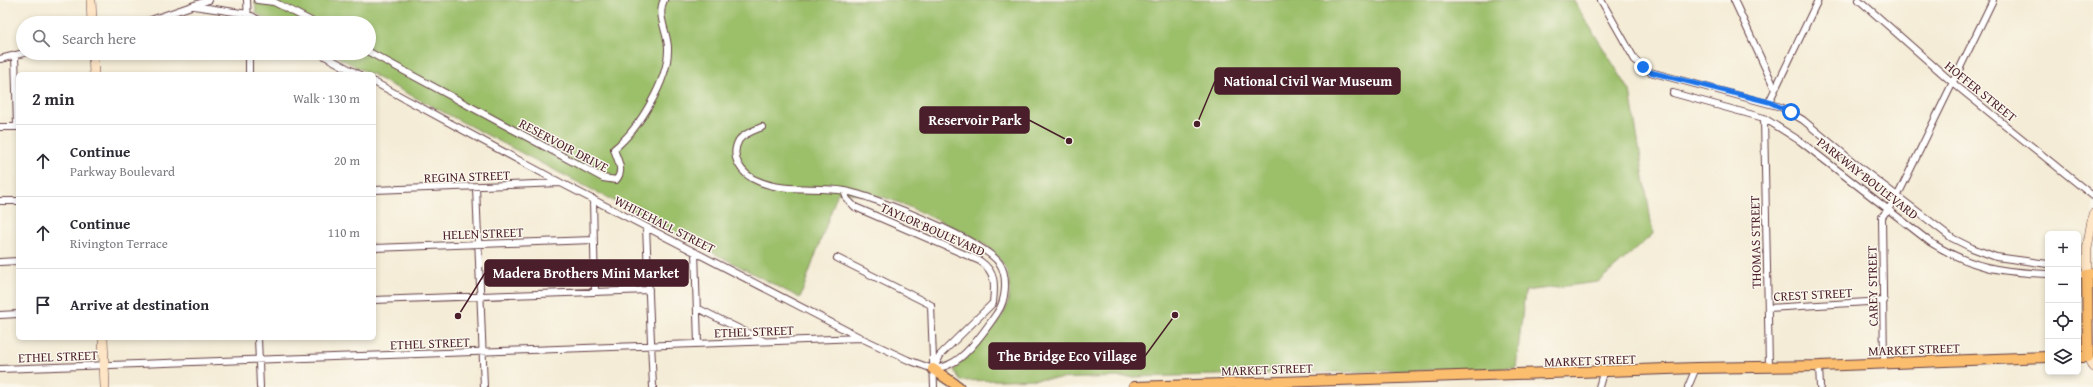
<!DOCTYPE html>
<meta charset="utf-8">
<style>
:root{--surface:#fff;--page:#f7f7f7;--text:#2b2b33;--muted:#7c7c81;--line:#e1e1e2}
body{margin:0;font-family:"Gentium Book Plus",serif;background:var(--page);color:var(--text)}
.controls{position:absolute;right:12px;bottom:12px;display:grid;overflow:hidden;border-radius:6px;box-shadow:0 2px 6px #0003}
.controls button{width:36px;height:36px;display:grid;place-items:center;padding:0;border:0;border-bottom:1px solid var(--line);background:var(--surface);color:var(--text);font:20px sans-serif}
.stop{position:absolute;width:12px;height:12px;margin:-9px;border:3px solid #1a73e8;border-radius:50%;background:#fff}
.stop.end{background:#1a73e8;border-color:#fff;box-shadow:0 1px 4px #0008}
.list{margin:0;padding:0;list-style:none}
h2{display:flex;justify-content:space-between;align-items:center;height:52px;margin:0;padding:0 16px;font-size:17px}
h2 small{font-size:13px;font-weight:400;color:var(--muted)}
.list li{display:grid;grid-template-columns:26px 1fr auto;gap:12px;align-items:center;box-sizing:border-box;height:72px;padding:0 16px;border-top:1px solid var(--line)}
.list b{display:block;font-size:15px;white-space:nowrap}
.list p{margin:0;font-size:13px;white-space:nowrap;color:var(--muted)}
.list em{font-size:13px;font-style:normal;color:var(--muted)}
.icon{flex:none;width:22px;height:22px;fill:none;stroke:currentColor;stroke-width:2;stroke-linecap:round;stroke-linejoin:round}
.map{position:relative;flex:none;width:2093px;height:387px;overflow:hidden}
.search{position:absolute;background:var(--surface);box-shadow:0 2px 6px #0003;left:16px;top:16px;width:360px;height:44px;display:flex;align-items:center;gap:10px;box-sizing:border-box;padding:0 14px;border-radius:22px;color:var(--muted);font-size:15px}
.panel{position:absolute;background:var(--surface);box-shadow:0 2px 6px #0003;left:16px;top:72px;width:360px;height:268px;border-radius:6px}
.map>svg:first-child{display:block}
.green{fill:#9cbf6a;stroke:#736f4a}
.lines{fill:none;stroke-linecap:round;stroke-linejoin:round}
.street-casing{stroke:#643e45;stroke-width:8}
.secondary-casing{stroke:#643e45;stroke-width:10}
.primary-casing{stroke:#643e45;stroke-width:12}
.street{stroke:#fff;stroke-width:6}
.secondary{stroke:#fde5c5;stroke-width:9}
.primary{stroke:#fbbd6e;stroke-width:10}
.route{stroke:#1a73e8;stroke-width:5}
.labels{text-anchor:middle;stroke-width:3;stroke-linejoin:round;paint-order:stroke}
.street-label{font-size:13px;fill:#4a1f2b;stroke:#fbf7ec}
.leader{fill:none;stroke:#4a1f2b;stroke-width:1.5}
.callout-dot{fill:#4a1f2b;stroke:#fbf7ec;stroke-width:1.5}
.callout{fill:#4a1f2b;stroke:#4a1f2b;stroke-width:1.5}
.callout-label{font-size:14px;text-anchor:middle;font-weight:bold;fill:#fff}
</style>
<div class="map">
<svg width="2093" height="387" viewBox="0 0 2093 387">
<rect width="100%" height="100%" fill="#fbf7ec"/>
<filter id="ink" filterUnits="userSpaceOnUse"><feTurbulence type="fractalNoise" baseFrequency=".025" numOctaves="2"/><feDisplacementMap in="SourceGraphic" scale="8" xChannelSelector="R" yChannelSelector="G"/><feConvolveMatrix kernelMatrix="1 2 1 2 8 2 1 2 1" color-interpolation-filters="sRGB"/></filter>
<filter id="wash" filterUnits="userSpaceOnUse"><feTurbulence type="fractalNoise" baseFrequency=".012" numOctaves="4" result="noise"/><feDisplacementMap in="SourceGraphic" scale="16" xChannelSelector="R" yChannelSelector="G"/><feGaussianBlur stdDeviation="0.9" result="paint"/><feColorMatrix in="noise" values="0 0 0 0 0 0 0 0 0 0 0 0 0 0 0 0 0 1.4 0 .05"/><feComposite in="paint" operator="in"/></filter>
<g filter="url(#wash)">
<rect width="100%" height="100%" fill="#f4ecd6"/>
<path class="green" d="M255 0H1573L1630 91 1653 234 1598 282 1525 291 1516 368 961 381 954 370C971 352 1003 325 1008 302 1019 252 969 234 933 218 918 211 902 203 886 198 871 194 853 194 838 192L800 298 374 76V74H370L330 53H369V23H272L256 13Z"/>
</g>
<g filter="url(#ink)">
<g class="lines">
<defs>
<path id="street" d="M247 0 248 23
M257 0 274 2 315 23
M1601 0 1635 60 1650 72 1781 107 1803 120 1863 170 1952 238 1972 248 1996 257 2048 264
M1734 0 1775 89
M1859 0 1953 83 2093 196
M194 6 248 14 264 23
M142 23 209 0
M369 52 603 178 616 180C625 170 617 160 614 149 638 130 669 80 668 48 668 33 656 15 664 0
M249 53V74
M319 53 358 74
M15 55 17 127
M0 59 24 53
M374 82 561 183 861 338 908 360 933 369
M1673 93 1764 118 1800 141 1930 242C1972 268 1999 272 2048 274
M1769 102 1818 0
M1764 118 1769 366
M0 127H18
M762 127C755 130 743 134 739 140 729 157 742 175 758 181 784 193 817 186 845 191 873 196 985 241 1000 264 1008 277 1006 301 997 313 987 328 967 357 950 364 945 367 938 368 933 369
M476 187 484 387
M374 190 560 183
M844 191 847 199 855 207 980 261C996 272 995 284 993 303L941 354 933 369
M593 199 595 292
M0 201H18
M646 227 653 387
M374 248 593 240
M695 252 698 344
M837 258 931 305 934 387
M0 262 18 261
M2078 274 2087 275
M374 300 649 290
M697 308 764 341
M1768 308 1884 301
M0 315 18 314
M258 338 260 387
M1884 363 1882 217 1897 197 1993 0
M1819 366 1820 387
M0 369 861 338
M1599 387 1603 373
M1688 387 1696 368"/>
<path id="secondary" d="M91 0 92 23
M93 53 94 74
M2087 275V249L2093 214
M103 338 105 387
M2088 357 2093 367"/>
<path id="primary" d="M2078 357H2088
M2088 357 2087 275 2093 274
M933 369 959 387
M1134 387 1696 368 1819 366 2048 357"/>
</defs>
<use href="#street" class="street-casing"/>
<use href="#secondary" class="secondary-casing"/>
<use href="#primary" class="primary-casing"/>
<use href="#street" class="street"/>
<use href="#secondary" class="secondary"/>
<use href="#primary" class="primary"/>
</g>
</g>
<g class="lines" filter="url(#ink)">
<path class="route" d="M1643 67 1650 72 1769 102 1791 112"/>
</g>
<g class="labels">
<g class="street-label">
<text transform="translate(1981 91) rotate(39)" y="5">HOFFER STREET</text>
<text transform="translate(564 145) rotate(28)" y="5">RESERVOIR DRIVE</text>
<text transform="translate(467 176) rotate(-2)" y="5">REGINA STREET</text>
<text transform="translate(1868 178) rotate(38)" y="5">PARKWAY BOULEVARD</text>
<text transform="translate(665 224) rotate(27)" y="5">WHITEHALL STREET</text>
<text transform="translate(933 229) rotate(24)" y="5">TAYLOR BOULEVARD</text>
<text transform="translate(483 233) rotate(-2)" y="5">HELEN STREET</text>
<text transform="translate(1755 242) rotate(-91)" y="5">THOMAS STREET</text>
<text transform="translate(1872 286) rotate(-91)" y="5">CAREY STREET</text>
<text transform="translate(1813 294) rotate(-3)" y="5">CREST STREET</text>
<text transform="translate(754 331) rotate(-2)" y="5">ETHEL STREET</text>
<text transform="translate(430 343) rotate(-2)" y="5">ETHEL STREET</text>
<text transform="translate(1914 349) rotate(-2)" y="5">MARKET STREET</text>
<text transform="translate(58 356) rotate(-2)" y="5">ETHEL STREET</text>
<text transform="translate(1590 360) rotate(-2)" y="5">MARKET STREET</text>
<text transform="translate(1267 369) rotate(-2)" y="5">MARKET STREET</text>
</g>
</g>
<path class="leader" d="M1197 124L1215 81M1069 141L1029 120M458 316L485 273M1175 315L1145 356"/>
<g class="callout-dot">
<circle cx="1197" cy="124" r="4"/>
<circle cx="1069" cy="141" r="4"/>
<circle cx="458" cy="316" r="4"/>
<circle cx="1175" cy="315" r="4"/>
</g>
<g class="callout">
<rect x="1215" y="68" width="185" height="26" rx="4"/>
<rect x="920" y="107" width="109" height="26" rx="4"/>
<rect x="485" y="260" width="203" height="26" rx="4"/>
<rect x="989" y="343" width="156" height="26" rx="4"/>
</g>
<g class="callout-label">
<text x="1308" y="86">National Civil War Museum</text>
<text x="975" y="125">Reservoir Park</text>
<text x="586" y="278">Madera Brothers Mini Market</text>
<text x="1067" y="361">The Bridge Eco Village</text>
</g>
</svg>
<div class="controls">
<button>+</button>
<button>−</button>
<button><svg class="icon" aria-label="locate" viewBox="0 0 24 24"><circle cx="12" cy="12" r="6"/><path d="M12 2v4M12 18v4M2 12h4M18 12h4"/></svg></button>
<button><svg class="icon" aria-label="layers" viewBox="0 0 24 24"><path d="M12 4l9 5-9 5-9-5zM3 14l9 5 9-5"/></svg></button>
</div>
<div class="stop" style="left:1791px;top:112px"></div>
<div class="stop end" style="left:1643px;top:67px"></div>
<div class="search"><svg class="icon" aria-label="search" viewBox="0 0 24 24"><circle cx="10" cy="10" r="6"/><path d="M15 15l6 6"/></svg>Search here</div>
<section class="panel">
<h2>2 min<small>Walk · 130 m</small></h2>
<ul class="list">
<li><svg class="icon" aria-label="ahead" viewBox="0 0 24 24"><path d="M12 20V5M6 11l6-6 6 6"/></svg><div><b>Continue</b><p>Parkway Boulevard</p></div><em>20 m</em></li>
<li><svg class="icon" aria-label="ahead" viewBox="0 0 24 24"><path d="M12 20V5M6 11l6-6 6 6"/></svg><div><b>Continue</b><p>Rivington Terrace</p></div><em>110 m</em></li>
<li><svg class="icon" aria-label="arrive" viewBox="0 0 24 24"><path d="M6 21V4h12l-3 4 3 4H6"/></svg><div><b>Arrive at destination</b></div></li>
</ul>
</section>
</div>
